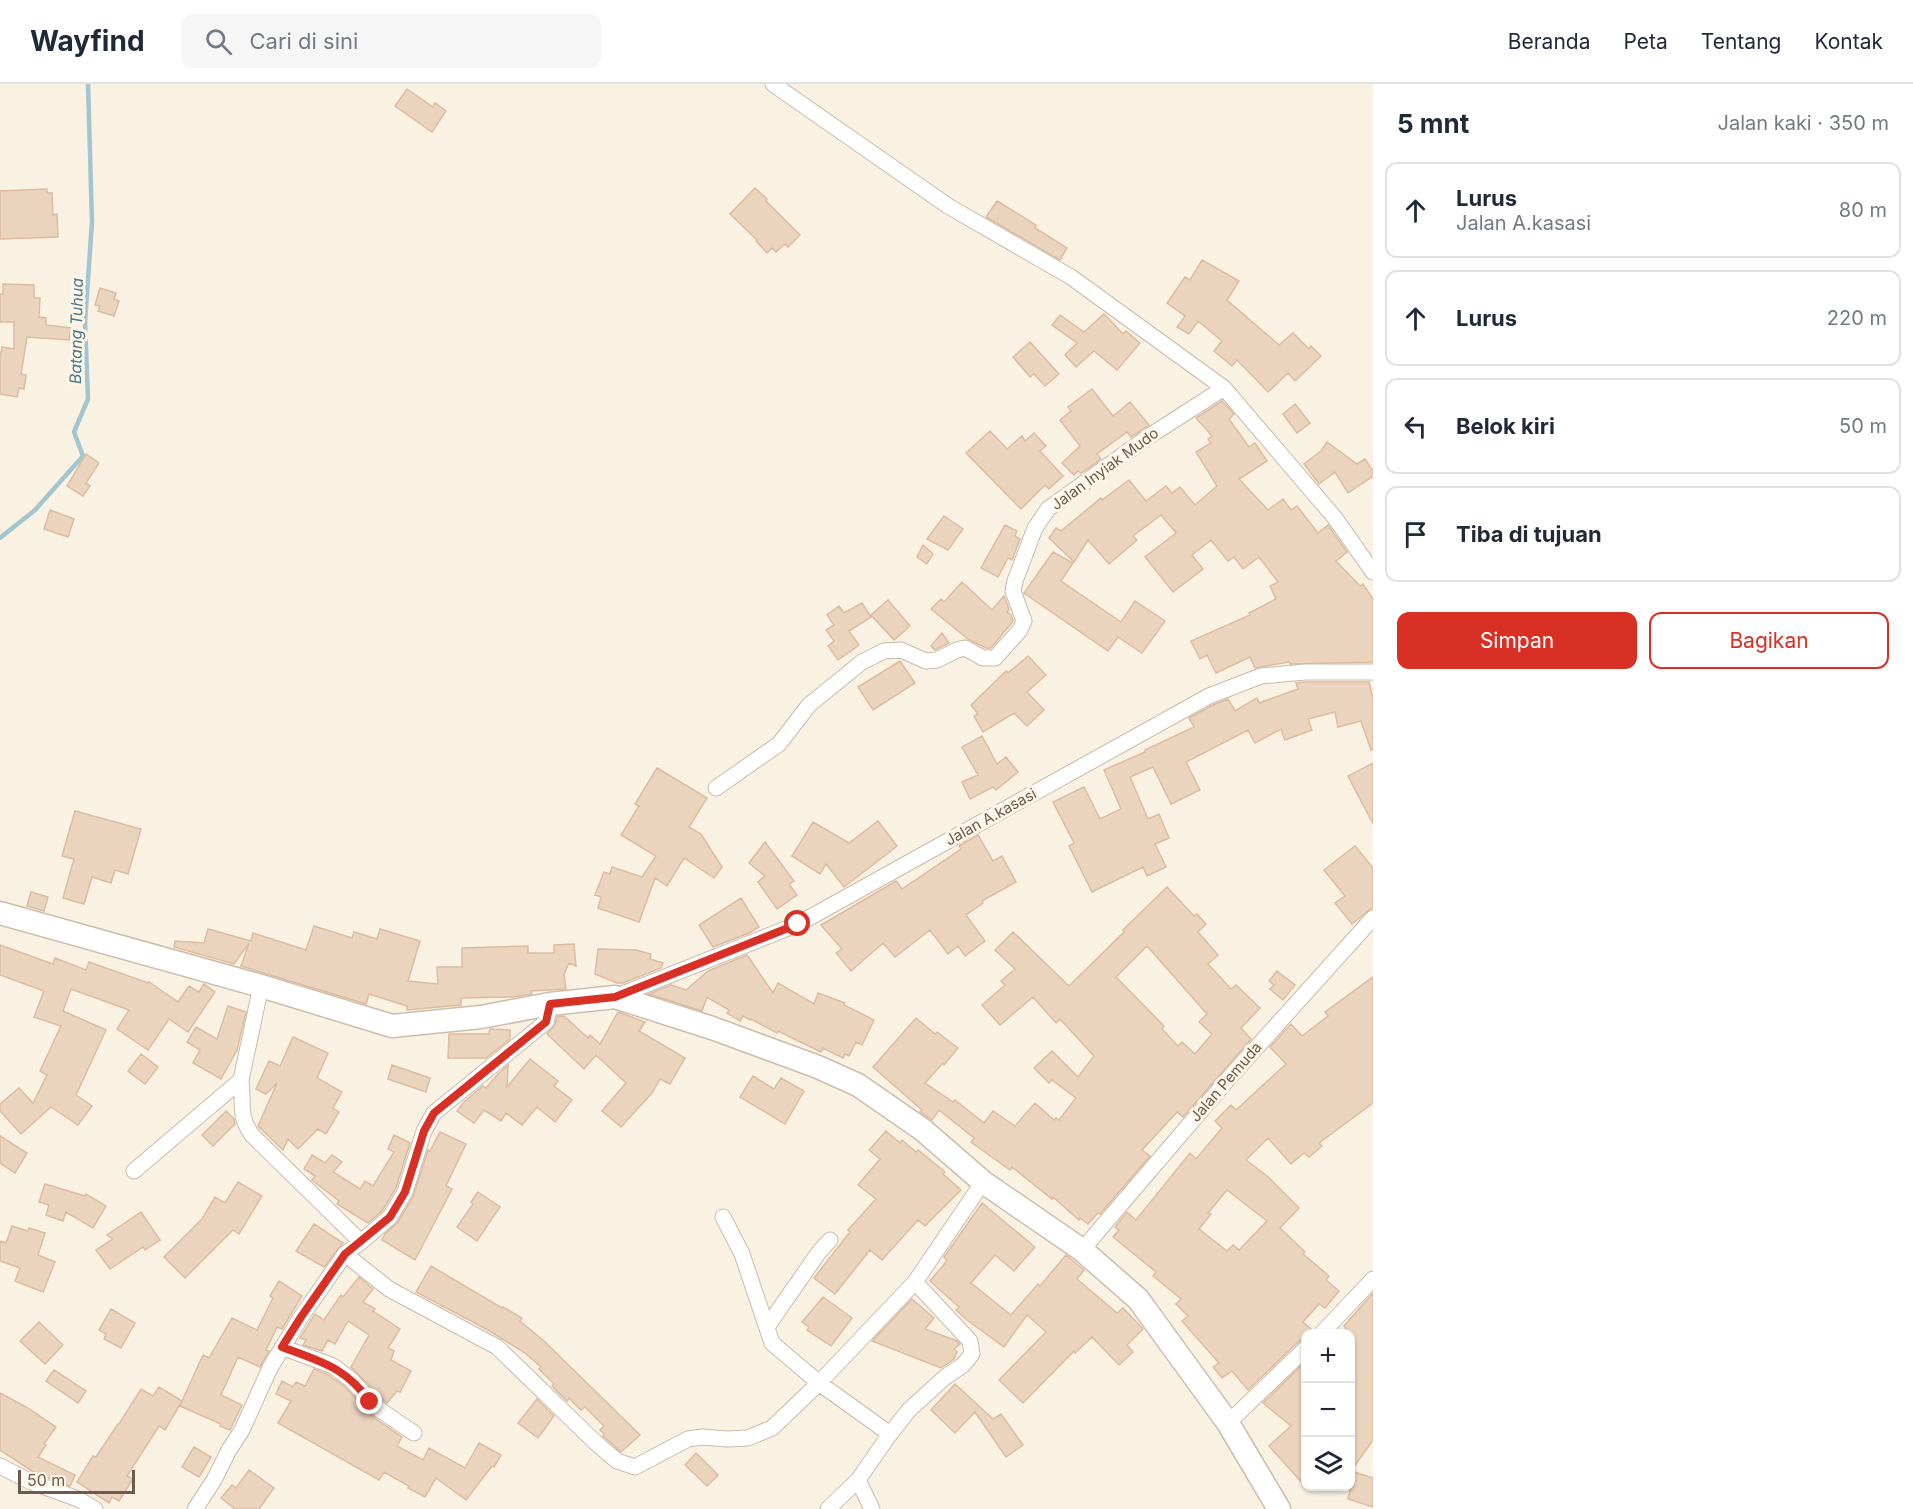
<!DOCTYPE html>
<html lang="id">
<meta charset="utf-8">
<style>
:root{--surface:#fff;--page:#f6f6f7;--text:#1f2937;--muted:#747a83;--line:#e0e1e3;--accent:#d93025}
body{margin:0;font-family:Inter,sans-serif;background:var(--page);color:var(--text)}
.controls{position:absolute;right:18px;bottom:18px;display:grid;overflow:hidden;border-radius:12px;box-shadow:0 2px 4px #0004}
.controls button{width:54px;height:54px;display:grid;place-items:center;padding:0;border:0;border-bottom:2px solid var(--line);background:var(--surface);color:var(--text);font:30px sans-serif}
.scale{position:absolute;left:18px;bottom:15px;width:117px;box-sizing:border-box;padding-left:6px;border:3px solid #6e5b4c;border-top:0;font-size:16px;line-height:21px;white-space:nowrap;color:#6e5b4c;-webkit-text-stroke:4px #fcf6e8;paint-order:stroke}
.stop{position:absolute;width:18px;height:18px;margin:-14px;border:4px solid #d93025;border-radius:50%;background:#fff}
.stop.end{background:#d93025;border-color:#fff;box-shadow:0 2px 6px #0008}
.list{margin:0;padding:0;list-style:none}
h2{display:flex;justify-content:space-between;align-items:center;height:78px;margin:0;padding:0 24px;font-size:26px}
h2 small{font-size:20px;font-weight:400;color:var(--muted)}
.list li{display:grid;grid-template-columns:39px 1fr auto;gap:18px;align-items:center;box-sizing:border-box;height:96px;margin:0 12px 12px;padding:0 12px;border:2px solid var(--line);border-radius:12px}
.list b{display:block;font-size:22px;white-space:nowrap}
.list p{margin:0;font-size:20px;white-space:nowrap;color:var(--muted)}
.list em{font-size:20px;font-style:normal;color:var(--muted)}
.actions{display:flex;gap:12px;padding:18px 24px}
.actions a{flex:1;padding:14px 0;border:2px solid var(--accent);border-radius:12px;text-align:center;font-size:21px;color:var(--accent)}
.actions .main{background:var(--accent);color:#fff}
.icon{flex:none;width:33px;height:33px;fill:none;stroke:currentColor;stroke-width:2;stroke-linecap:round;stroke-linejoin:round}
.map{position:relative;flex:none;width:1373px;height:1425px;overflow:hidden}
header{display:flex;align-items:center;gap:36px;box-sizing:border-box;height:84px;padding:0 30px;background:var(--surface);border-bottom:2px solid var(--line)}
header strong{font-size:28px}
nav{display:flex;gap:33px;margin-inline-start:auto;font-size:21px}
.search{width:420px;height:54px;background:var(--page);display:flex;align-items:center;gap:15px;box-sizing:border-box;padding:0 21px;border-radius:12px;color:var(--muted);font-size:22px}
main{display:flex}
aside{flex:1;background:var(--surface)}
.map>svg:first-child{display:block}
.lines{fill:none;stroke-linecap:round;stroke-linejoin:round}
.stream{stroke:#a2c5d0;stroke-width:4.5}
.building{fill:#ebd4be;stroke:#dcbca0;stroke-width:1.5;fill-rule:evenodd}
.minor-casing{stroke:#c8bbab;stroke-width:17}
.secondary-casing{stroke:#cdbdac;stroke-width:25}
.minor{stroke:#fff;stroke-width:15}
.secondary{stroke:#fff;stroke-width:22}
.route{stroke:#d93025;stroke-width:8}
.labels{text-anchor:middle;stroke-width:6;stroke-linejoin:round;paint-order:stroke}
.street-label{font-size:15px;fill:#6e5b4c;stroke:#fcf6e8}
.water-label{font-size:16px;font-style:italic;fill:#4c7785;stroke:#fcf6e8}
</style>
<header>
<strong>Wayfind</strong>
<div class="search"><svg class="icon" aria-label="search" viewBox="0 0 24 24"><circle cx="10" cy="10" r="6"/><path d="M15 15l6 6"/></svg>Cari di sini</div>
<nav><a>Beranda</a><a>Peta</a><a>Tentang</a><a>Kontak</a></nav>
</header>
<main>
<div class="map">
<svg width="1373" height="1425" viewBox="0 0 1373 1425">
<rect width="100%" height="100%" fill="#f9f2e3"/>
<g class="lines">
<path class="stream" d="M0 454 35 426 83 372 74 348 88 315 85 238 92 138 88 0"/>
</g>
<path class="building" d="M407 5 433 23 435 19 446 27 432 48 395 22Z
M755 104 767 115 766 117 800 151 788 163 785 160 776 168 772 164 767 169 756 157 757 156 730 130Z
M47 105V109H52L53 131 57 130 58 153 0 155V107Z
M997 117 1036 141 1035 144 1067 164 1060 176 986 133Z
M1202 176 1239 197 1227 216 1279 261 1293 249 1309 265 1311 262 1321 272 1295 297 1288 289 1268 308 1237 276 1232 282 1214 267 1222 257 1198 237 1189 250 1177 243 1185 232 1167 219 1185 193 1190 196Z
M3 200 34 201V214H40L39 233 46 234V241L71 244 69 256 27 253 21 290 26 291 24 305 19 304 17 313 0 310V274L2 263 14 265V238H0V210H3Z
M100 204 116 209 114 215 119 217 114 232 98 227 100 222 95 221Z
M1104 230 1123 250 1126 247 1140 259 1117 286 1094 267 1076 283 1065 271 1077 259 1052 241 1060 231 1084 248Z
M1030 258 1059 290 1045 302 1034 290 1030 293 1013 273Z
M1092 305 1113 332 1130 318 1149 341 1131 353 1127 348 1097 370 1101 375 1081 389 1078 387 1074 391 1062 379 1080 362 1060 336 1071 327 1068 323Z
M1222 317 1234 330 1229 335 1249 363 1255 359 1267 377 1239 395 1268 426 1283 415 1291 426 1297 422 1318 449 1328 441 1347 468 1336 477 1360 502 1363 500 1373 515V578L1290 580 1289 578 1255 584 1250 573 1216 589 1207 571 1200 575 1191 557 1250 531 1249 529 1276 515 1270 502 1278 498 1259 473 1243 485 1234 473 1228 477 1211 456 1192 471 1203 485 1173 508 1145 473 1176 449 1161 431 1133 452 1137 456 1109 480 1088 456 1074 478 1049 454 1056 444 1061 447 1101 414 1102 416 1129 396 1146 417 1166 402 1172 409 1180 403 1195 421 1217 402 1196 368 1211 359 1208 355 1212 352 1196 334Z
M1295 320 1310 339 1297 349 1283 330Z
M990 347 1007 365 1022 352 1025 357 1034 349 1046 362 1040 367 1063 392 1049 405 1045 401 1021 425 966 369Z
M1327 358 1357 380 1365 375 1373 387V392L1348 409 1335 388 1319 400 1304 380 1321 367Z
M86 370 99 379 86 399 90 402 83 412 67 402Z
M50 426 74 435 68 453 44 445Z
M944 432 963 445 948 466 927 455Z
M1005 441 1017 447 1015 452 1020 455 1012 476 1008 474 998 493 981 484Z
M923 461 933 470 927 480 917 473Z
M1053 468 1073 479 1061 497 1121 538 1135 517 1165 537 1142 569 1118 553 1108 567 1024 509Z
M962 498 992 526 1004 512 1009 525 1007 528 1011 531 1013 537 991 564H986L968 555 931 525 941 515 944 518Z
M888 516 910 542 894 556 871 531Z
M862 519 871 533 849 547 859 561 838 576 828 562 834 557 826 546 834 541 827 531 839 522 844 529Z
M942 549 949 559 935 566 931 562Z
M1028 572 1046 591 1027 608 1044 626 1027 642 1014 629 983 648 974 632 978 630 971 621 1006 587 1008 589Z
M900 577 915 599 873 626 858 603Z
M1305 598H1369L1373 614V666H1371L1361 637 1338 643 1335 628 1308 635 1312 646 1285 656 1281 645 1255 659 1248 646 1186 678 1200 706 1171 720 1153 683 1130 693 1148 735 1159 730 1169 754 1155 760 1166 783 1147 792 1143 783 1092 808 1069 762 1074 759 1053 718 1084 703 1100 735 1121 725 1104 686 1145 668V666L1194 643 1189 634 1213 621 1228 615 1235 627 1257 614 1259 619 1298 605 1296 599Z
M982 652 997 680 1006 673 1018 688 996 706 993 703 970 715 962 698 978 691 962 663Z
M1373 679V740L1348 692Z
M657 684 707 714 689 743 701 750 722 783 714 794 684 774 667 802 655 794 639 838 598 824 601 813 595 811 604 788 610 790 612 783 642 793 656 772 621 751 639 722 635 720Z
M75 727 141 745 128 790 115 786 111 799 92 793 84 820 63 814 74 775 62 772Z
M878 737 897 762 844 803 826 780 820 790 792 772 813 738 849 759Z
M978 751 993 777 1002 772 1016 798 982 817 983 819 966 831 985 857 965 872 958 862 948 870 930 846 895 873 883 859 851 887 836 869 842 865 821 841 896 797 902 805 961 765 959 762Z
M765 758 794 797 789 800 797 811 777 825 758 798 765 792 749 779Z
M1355 762 1373 784V823L1352 840 1335 819 1345 812 1324 786Z
M1167 803 1194 832 1197 830 1206 840 1198 848 1218 871 1208 880 1231 905 1236 901 1260 924 1241 944 1251 955 1183 1033 1177 1028 1142 1066 1150 1072 1100 1130 1098 1129 1088 1140 1080 1134 1079 1136 1053 1113 1052 1115 1012 1083 1010 1086 971 1058 974 1054 939 1026 932 1036 920 1028 922 1026 873 983 916 934 935 950 937 948 958 964 944 981 943 979 925 999 953 1018 955 1016 984 1039 993 1027 1015 1042 1035 1019 1054 1036 1056 1034 1059 1036 1076 1014 1052 996 1049 999 1034 984 1052 967 1078 993 1094 972 1060 935 1056 939 1033 913 1000 941 982 921 1005 901 1001 897 1015 885 995 866 1013 848 1069 902 1124 848 1123 846ZM1147 862 1207 930 1199 938 1212 950 1195 970 1182 958 1178 962 1162 945 1164 942 1116 893Z
M31 808 48 813 44 827 27 822Z
M741 814 759 843 749 849 713 863 699 841Z
M314 842 352 854 354 848 377 855 380 845 420 857 408 897 438 900 437 883H462V864L528 862V869H554V861L574 860 576 882 569 879 564 890 566 905 531 907 532 910 513 913 461 914V921L407 926V922L369 910 366 920 241 882 249 859 234 880 174 863 175 857 204 859 208 845 251 857 253 849 306 866Z
M0 861 53 880 55 874 86 886 89 878 148 899 149 898 178 918 189 902 199 908 204 900 215 908 188 948 169 935 148 966 117 945 129 926 71 905 63 927 106 946 76 1011 92 1022 78 1041 51 1023 21 1050 0 1027V1020L19 1004 33 1019 47 991 40 987 61 942 34 933 44 907 0 891Z
M598 865 636 866 651 870 650 875 663 879 661 884 623 899H617L595 890Z
M747 871 773 909 778 899 814 920 818 909 845 919 844 921 874 936 862 961 856 958 849 972 845 970 843 974 823 964 821 968 778 947 777 949 751 935 750 936 743 932 740 937 727 929 729 926 707 913 702 927 649 910 671 901 686 906 708 887Z
M1277 887 1295 901 1283 916 1270 905 1274 901 1269 897Z
M1373 893V1019L1319 1059 1322 1062 1309 1073 1304 1069 1291 1080 1268 1054 1246 1076 1267 1092 1299 1124 1280 1144 1305 1168 1303 1170 1329 1192 1326 1196 1339 1207 1325 1224 1319 1220 1303 1238 1312 1246 1311 1250H1305V1254L1299 1257 1248 1306 1232 1287 1222 1294 1213 1283 1219 1279 1182 1237 1188 1232 1176 1220 1181 1215 1153 1192 1156 1188 1113 1153 1119 1146 1115 1143 1127 1128 1136 1136 1190 1069 1196 1075 1222 1044 1215 1037 1231 1021 1236 1026 1286 980 1270 963 1291 940 1302 952 1328 932 1325 928ZM1227 1106 1267 1137 1239 1166 1233 1161 1227 1167 1199 1145 1211 1130 1208 1129Z
M228 922 246 928 237 966 221 995 193 979 200 966 187 958 196 943 217 955Z
M618 928 645 938 639 947 685 974 670 1000 660 995 652 1009 621 1043 602 1027 626 999 596 971 584 985 547 950 555 941 557 933 564 932 588 954 590 951 600 960Z
M490 945 510 946V955L486 974H448L449 950H489Z
M293 953 328 969 317 994 342 1008 333 1024 339 1028 326 1050 318 1045 298 1065 288 1055 283 1066 258 1042 277 999 266 1010 256 1005 269 977 280 982Z
M141 970 158 983 145 1000 128 987Z
M530 975 558 997 554 1002 572 1016 555 1038 537 1023 522 1041 506 1029 501 1037 484 1026 474 1039 457 1027 464 1018 483 1002 486 1004 498 990 508 981 507 1003Z
M392 981 430 994 426 1008 388 995Z
M753 992 774 1005 781 994 804 1007 785 1040 740 1013Z
M226 1027 234 1035 235 1040 213 1062 202 1051Z
M886 1047 900 1059 902 1056 916 1068 918 1066 945 1088 943 1090 961 1106 925 1142 918 1136 882 1176 870 1166 835 1210 814 1194 850 1148 848 1146 876 1115 858 1101 880 1075 869 1066Z
M440 1048 466 1060 446 1102 452 1105 415 1176 382 1156 385 1150 398 1138 413 1113 428 1066 430 1067Z
M394 1051 410 1059 396 1104 382 1127 368 1139 337 1120 339 1117 312 1096 315 1092 304 1085 312 1071 325 1079 332 1071 342 1078 333 1088 360 1105 365 1097 373 1102 394 1068 388 1065Z
M0 1052 27 1069 15 1089 0 1079Z
M238 1098 262 1112 239 1150 233 1146 185 1194 164 1173 202 1135 215 1113 225 1119Z
M45 1100 85 1112 86 1110 106 1122 93 1144 66 1128 63 1137 46 1131 49 1121 39 1118Z
M478 1108 500 1123 477 1157 457 1143 473 1120 471 1118Z
M982 1119 1035 1163 1014 1187 995 1171 971 1199 1011 1231 1038 1200 1040 1202 1066 1171 1084 1186 1077 1195 1117 1229 1123 1224 1143 1245 1127 1261 1133 1268 1119 1281 1092 1253 1075 1269 1074 1267 1023 1319 999 1296 1046 1248 1027 1231 1004 1263 967 1236 956 1226 959 1223 930 1197 947 1177 944 1173Z
M141 1128 160 1156 145 1166 143 1163 110 1185 96 1166 113 1155 107 1151Z
M314 1140 343 1159 324 1183 296 1167Z
M12 1142 28 1147 29 1144 45 1149 38 1171 55 1178 43 1208 15 1197 20 1184 0 1177V1157L6 1159Z
M431 1182 502 1224 503 1223 522 1234 520 1237 544 1257 640 1351 621 1368 603 1352 604 1350 600 1346 604 1342 585 1323 581 1326 569 1314 567 1317 552 1302 554 1300 539 1285 541 1283 525 1269 488 1246 416 1208Z
M359 1193 373 1205 363 1218 375 1225 373 1227 400 1245 388 1264 394 1267 391 1276 411 1287 400 1308 397 1307 387 1319 351 1283 369 1251 348 1237 335 1260 328 1256 322 1267 303 1261 306 1256 300 1254 315 1230 324 1236 341 1211 343 1213Z
M279 1197 302 1212 282 1245 277 1243 266 1266 269 1267 260 1283 238 1273 221 1311 242 1321 230 1346 220 1342 221 1340 180 1322 182 1317 165 1346 159 1342 127 1392 133 1395 119 1417 112 1413 109 1419 77 1398 93 1372 96 1373 118 1340H119L141 1305 153 1312 159 1303 182 1317 203 1271 209 1274 232 1234 257 1246 273 1214 270 1212Z
M1373 1209V1356L1351 1387 1373 1394V1423L1348 1415 1350 1406V1250H1341L1346 1244 1344 1242Z
M823 1213 852 1234 831 1262 807 1246 809 1243 802 1238Z
M912 1215 934 1234 925 1245 957 1257 960 1260 954 1265 957 1268 954 1275 941 1284 872 1257Z
M111 1225 135 1239 121 1264 104 1255 106 1250 99 1246Z
M39 1238 63 1261 45 1280 20 1257Z
M1305 1278V1402L1269 1362 1291 1342 1263 1319Z
M314 1285 328 1291 344 1302 373 1333 402 1353 397 1362 423 1376 429 1364 465 1384 479 1359 501 1371 494 1383 492 1382 466 1416 436 1394 425 1413 408 1404 409 1402 384 1388 379 1396 278 1339 291 1317 276 1310 282 1297 293 1303 296 1298 305 1302Z
M54 1286 86 1307 78 1319 46 1297Z
M955 1300 993 1335 1001 1330 1023 1361 1006 1373 975 1328 955 1349 931 1326Z
M0 1309 26 1323 56 1343 44 1360 46 1361 38 1373 75 1391 70 1402 35 1389 0 1366Z
M537 1315 554 1332 538 1354 518 1339Z
M194 1363 211 1373 199 1393 182 1383Z
M696 1369 718 1391 707 1402 685 1381Z
M249 1386 274 1404 259 1425H235L221 1414 232 1401 236 1404Z"/>
<g class="lines">
<defs>
<path id="minor" d="M773 0 948 122 1071 193 1224 304 1335 434 1373 488
M716 704 779 660 809 621 862 578 884 567 901 566 926 577 937 576 957 566 965 564 983 574H995L1020 546 1024 537 1013 507 1015 497 1035 444 1048 425 1148 353 1224 304
M261 902 241 996C244 1019 238 1032 252 1051L361 1158
M615 913 798 840 1209 612 1261 592 1305 588H1373
M134 1087 241 996
M723 1133 742 1170 772 1259 819 1299 890 1350
M1082 1166 1229 994 1373 834
M345 1170 389 1205 497 1263 595 1358 617 1377 635 1383 688 1355 703 1353 727 1355 748 1354 772 1344 819 1299 915 1198 983 1098
M767 1243 819 1168 830 1156
M1321 1250 1373 1195
M282 1263 333 1282 350 1295 380 1326 414 1349
M1228 1339 1306 1264
M0 1382 31 1398 78 1415 95 1425
M858 1396 872 1425
M195 1425 214 1396 229 1366 242 1346 270 1284 301 1233 345 1170 361 1158 390 1133 405 1108 424 1047 434 1029 546 938 550 920
M828 1425 858 1396 890 1350 909 1326 944 1294 963 1281 972 1270 970 1257 915 1198"/>
<path id="secondary" d="M0 829 261 902 392 942 481 933 550 920 615 913 712 944 818 983 858 1001 923 1046 983 1098 1082 1166 1138 1215 1228 1339 1279 1425"/>
</defs>
<use href="#minor" class="minor-casing"/>
<use href="#secondary" class="secondary-casing"/>
<use href="#minor" class="minor"/>
<use href="#secondary" class="secondary"/>
</g>
<g class="lines">
<path class="route" d="M370 1318C346 1283 319 1277 282 1263L301 1233 345 1170 390 1133 405 1108 424 1047 434 1029 546 938 550 920 615 913 798 840"/>
</g>
<g class="labels">
<g class="street-label">
<text transform="translate(1105 385) rotate(-36)" y="5">Jalan Inyiak Mudo</text>
<text transform="translate(991 733) rotate(-29)" y="5">Jalan A.kasasi</text>
<text transform="translate(1226 998) rotate(-49)" y="5">Jalan Pemuda</text>
</g>
<g class="water-label">
<text transform="translate(76 247) rotate(-89)" y="6">Batang Tuhua</text>
</g>
</g>
</svg>
<div class="controls">
<button>+</button>
<button>−</button>
<button><svg class="icon" aria-label="layers" viewBox="0 0 24 24"><path d="M12 4l9 5-9 5-9-5zM3 14l9 5 9-5"/></svg></button>
</div>
<div class="scale">50 m</div>
<div class="stop" style="left:798px;top:840px"></div>
<div class="stop end" style="left:370px;top:1318px"></div>
</div>
<aside>
<h2>5 mnt<small>Jalan kaki · 350 m</small></h2>
<ul class="list">
<li><svg class="icon" aria-label="ahead" viewBox="0 0 24 24"><path d="M12 20V5M6 11l6-6 6 6"/></svg><div><b>Lurus</b><p>Jalan A.kasasi</p></div><em>80 m</em></li>
<li><svg class="icon" aria-label="ahead" viewBox="0 0 24 24"><path d="M12 20V5M6 11l6-6 6 6"/></svg><div><b>Lurus</b></div><em>220 m</em></li>
<li><svg class="icon" aria-label="left" viewBox="0 0 24 24"><path d="M17 20v-9H6M10 6l-5 5 5 5"/></svg><div><b>Belok kiri</b></div><em>50 m</em></li>
<li><svg class="icon" aria-label="arrive" viewBox="0 0 24 24"><path d="M6 21V4h12l-3 4 3 4H6"/></svg><div><b>Tiba di tujuan</b></div></li>
</ul>
<div class="actions"><a class="main">Simpan</a><a>Bagikan</a></div>
</aside>
</main>
